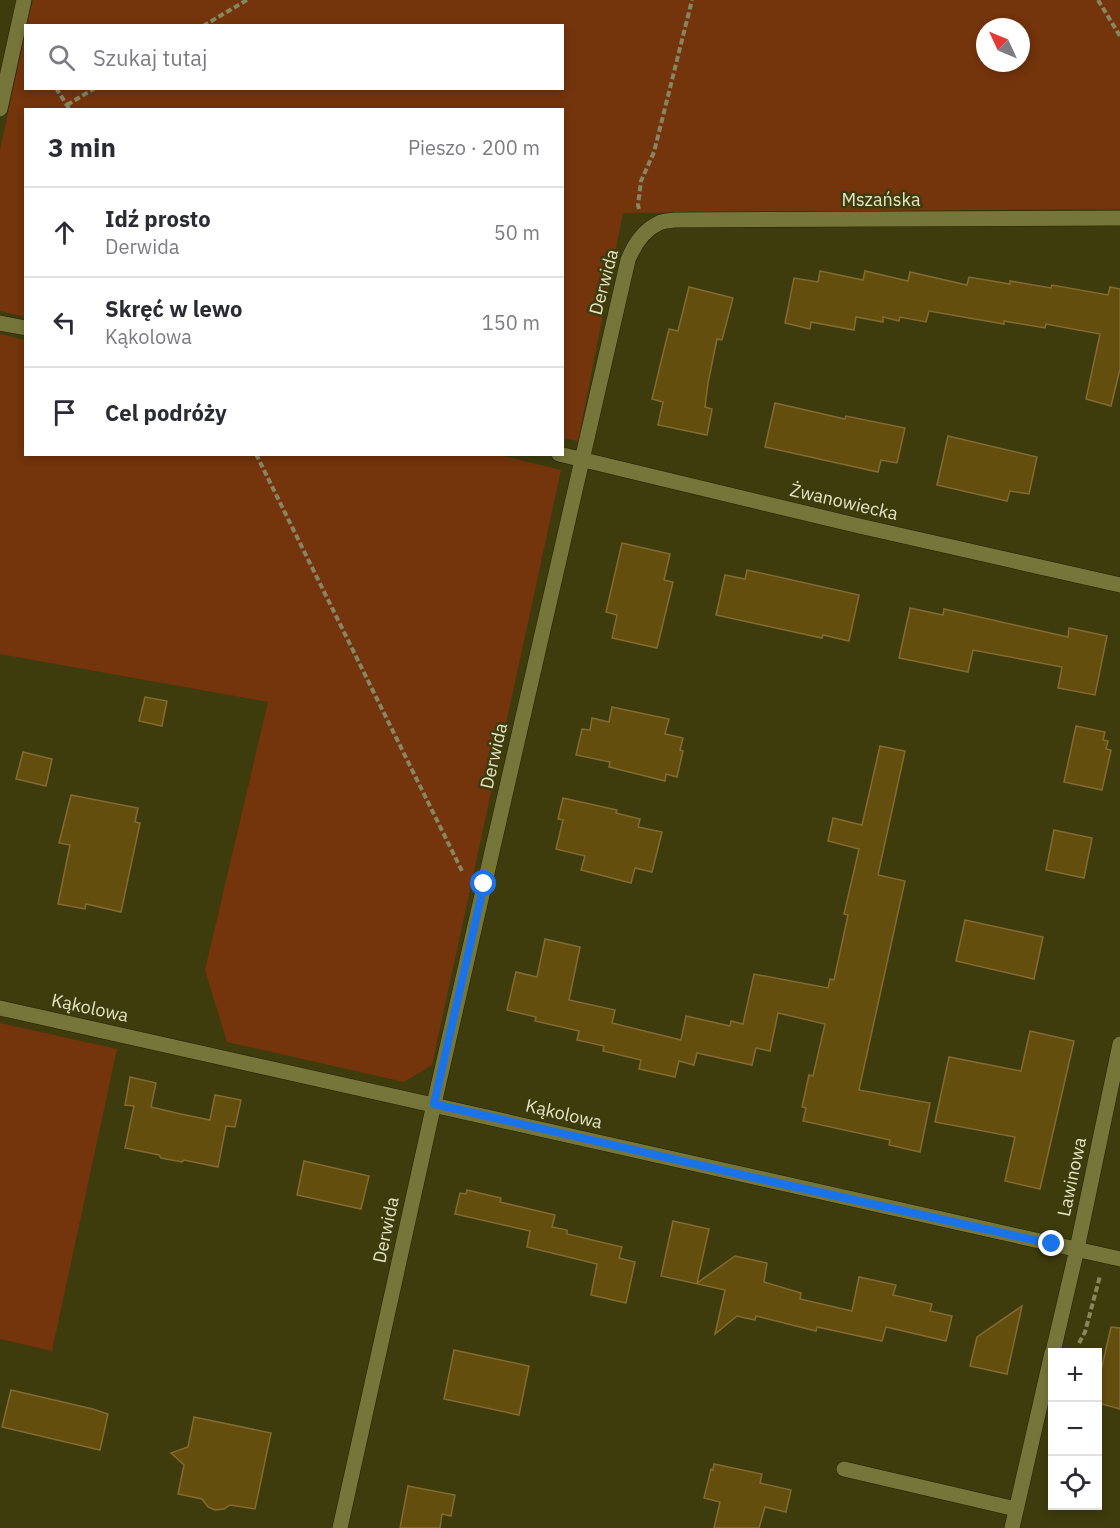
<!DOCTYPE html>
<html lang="pl">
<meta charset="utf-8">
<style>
:root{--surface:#fff;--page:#f2f2f3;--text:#2b2b33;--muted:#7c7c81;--line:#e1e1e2}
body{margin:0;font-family:"IBM Plex Sans",sans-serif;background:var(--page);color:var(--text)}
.controls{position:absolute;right:18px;bottom:18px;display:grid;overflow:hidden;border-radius:0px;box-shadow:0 3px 9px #0003}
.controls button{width:54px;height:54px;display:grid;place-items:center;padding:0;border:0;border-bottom:2px solid var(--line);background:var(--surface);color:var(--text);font:30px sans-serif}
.compass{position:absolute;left:976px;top:18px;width:54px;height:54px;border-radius:50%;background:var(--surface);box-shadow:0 3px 9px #0003;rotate:314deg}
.stop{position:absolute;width:18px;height:18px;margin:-14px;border:4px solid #1a73e8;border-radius:50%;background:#fff}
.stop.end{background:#1a73e8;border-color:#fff;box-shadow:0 2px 6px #0008}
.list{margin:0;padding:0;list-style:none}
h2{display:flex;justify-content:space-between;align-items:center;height:78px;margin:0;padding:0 24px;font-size:26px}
h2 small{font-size:20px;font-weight:400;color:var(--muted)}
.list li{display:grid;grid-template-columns:39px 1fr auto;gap:18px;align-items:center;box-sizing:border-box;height:90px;padding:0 24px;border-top:2px solid var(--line)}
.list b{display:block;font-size:22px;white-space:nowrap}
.list p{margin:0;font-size:20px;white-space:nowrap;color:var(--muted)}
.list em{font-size:20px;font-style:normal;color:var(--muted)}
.icon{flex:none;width:33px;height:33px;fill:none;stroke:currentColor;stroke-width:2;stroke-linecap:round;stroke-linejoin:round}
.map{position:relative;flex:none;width:1120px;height:1528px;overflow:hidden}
.search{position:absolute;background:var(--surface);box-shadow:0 3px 9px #0003;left:24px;top:24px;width:540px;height:66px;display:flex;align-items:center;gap:15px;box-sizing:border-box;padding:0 21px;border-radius:0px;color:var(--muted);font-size:22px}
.panel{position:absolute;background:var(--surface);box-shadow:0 3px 9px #0003;left:24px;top:108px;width:540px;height:348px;border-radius:0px}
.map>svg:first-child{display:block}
.green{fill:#74340c;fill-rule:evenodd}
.building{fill:#644e0e;stroke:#826b31;stroke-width:1.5}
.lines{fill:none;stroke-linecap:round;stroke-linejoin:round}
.minor-casing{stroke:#242303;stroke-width:16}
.path{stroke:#87865e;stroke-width:4;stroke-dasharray:6 3;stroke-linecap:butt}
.minor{stroke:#77763a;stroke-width:15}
.route{stroke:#1a73e8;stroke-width:8}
.labels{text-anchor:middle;stroke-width:5;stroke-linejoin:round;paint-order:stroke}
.street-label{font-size:18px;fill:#e5e5c6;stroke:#3e3c0d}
</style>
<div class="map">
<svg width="1120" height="1528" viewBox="0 0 1120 1528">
<rect width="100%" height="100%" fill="#3e3c0d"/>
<path class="green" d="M33 0H1120V209L623 213 578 441 562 438V110H26L25 317 0 311V150L25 34 26 88H562V26L27 25ZM985 27H1021V63H985Z
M0 334 25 340 26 454H496L561 470 432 1065 404 1082 227 1042 205 970 268 702 0 654Z
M0 1023 117 1049 52 1351 0 1339Z"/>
<path class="building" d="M820 271 863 280 865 271 908 281 910 272 967 285 969 277 1010 284V281L1051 288 1052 285 1108 295 1110 287 1120 289V369L1111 406 1086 399 1100 334 1046 324 1045 328 1004 321V324L929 311 926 322 900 317 899 321 883 317V322L856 317 854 330 811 322 810 329 785 323 794 278 818 282Z
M689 287 733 298 722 340 717 339 708 383 705 407 712 409 707 435 658 425 663 402 652 399 669 329 678 331Z
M775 403 845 419 846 416 905 428 897 463 881 460 878 472 765 447Z
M948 436 1037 457 1029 494 1010 491 1007 501 937 485Z
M622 543 670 554 664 580 673 582 657 648 612 638 617 615 606 612Z
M747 570 859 595 849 641 823 635 822 638 716 615 725 575 745 579Z
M910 608 943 615 944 609 1068 637 1069 628 1107 636 1095 695 1058 688 1062 667 973 650 968 672 899 658Z
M145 697 167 701 162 726 139 721Z
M612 707 669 719 665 734 683 738 680 750 683 751 677 777 666 774 665 781 609 767 610 762 576 755 582 729 590 730 592 718 609 722Z
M1076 726 1105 732 1103 740 1108 741 1106 749 1111 750 1102 790 1064 782Z
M880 746 905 751 878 875 905 881 859 1090 930 1103 920 1152 889 1145 890 1140 803 1121 806 1108 802 1107 809 1075 813 1076 825 1024 778 1013 770 1051 756 1048 752 1065 697 1053 694 1065 679 1061 675 1077 639 1069 641 1060 603 1051 604 1046 577 1040 579 1031 535 1021 536 1017 507 1010 516 972 537 977 545 939 580 947 569 1000 615 1010 612 1023 681 1040 686 1016 730 1026 731 1021 743 1024 754 974 828 988 830 979 834 980 848 915 844 914 859 849 828 841 833 818 862 825Z
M23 752 52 759 46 786 16 779Z
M71 795 138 808 135 822 140 823 121 912 86 904 85 909 58 904 70 845 59 843Z
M563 798 617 810 616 813 640 819 638 827 662 832 652 872 635 868 631 883 581 870 585 856 556 849 563 820 558 819Z
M1054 830 1092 838 1084 878 1046 870Z
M965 920 1043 937 1034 979 956 961Z
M1030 1031 1074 1041 1040 1189 1005 1181 1015 1137 935 1122 949 1057 1021 1071Z
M130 1077 156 1083 151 1107 181 1114 210 1120 215 1095 241 1100 235 1127 226 1126 218 1167 184 1160 182 1162 161 1158 159 1155 125 1148 134 1106 125 1105Z
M304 1161 369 1176 361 1209 297 1195Z
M467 1190 501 1198 500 1202 555 1215 552 1227 567 1230V1234L622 1247 619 1258 635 1262 626 1303 591 1295 597 1264 527 1247 530 1231 455 1214 460 1193 466 1194Z
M673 1221 709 1229 697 1283 735 1256 767 1263 764 1282 801 1293 800 1299 852 1311 859 1277 896 1285 893 1295 932 1304 930 1311 952 1316 946 1341 886 1327 882 1341 817 1327 816 1331 756 1316 755 1320 737 1316 715 1334 725 1290 661 1276Z
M1022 1306 1007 1374 970 1366 977 1337Z
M1111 1327 1120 1328V1409L1098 1403V1384Z
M454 1350 529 1366 519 1415 444 1399Z
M11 1390 93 1409 108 1414 100 1450 2 1427Z
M194 1417 271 1433 255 1509 230 1505 224 1509 215 1510 208 1507 202 1499 178 1494 184 1465 171 1453 188 1447Z
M714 1464 762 1474 760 1483 791 1490 786 1512 765 1507 759 1528H714L720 1502 704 1498 711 1469 713 1470Z
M408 1486 455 1495 451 1516 442 1514 440 1528H400Z"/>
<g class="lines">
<defs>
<path id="minor" d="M0 109 24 0
M0 323 26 328
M559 454 855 525 1120 585
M0 1008C374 1091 747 1175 1120 1259
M1053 1352 1077 1249 1120 1044
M844 1469 1016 1509
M340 1528 434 1104 628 260C634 245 644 230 659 223 663 221 669 221 674 220L1120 218
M1012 1528 1052 1353"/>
</defs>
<use href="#minor" class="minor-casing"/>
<path class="path" d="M1098 0 1120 36
M203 26 247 0
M56 88 70 110
M67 105 95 88
M639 209 638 205 641 181 654 152 692 0
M256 454 463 873
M1079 1343 1085 1332 1100 1276"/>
<use href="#minor" class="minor"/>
</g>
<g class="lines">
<path class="route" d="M484 884 434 1104 769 1181 1052 1244"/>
</g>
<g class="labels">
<g class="street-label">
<text x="881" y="206">Mszańska</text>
<text transform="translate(604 282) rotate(-75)" y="6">Derwida</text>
<text transform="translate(844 502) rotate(13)" y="6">Żwanowiecka</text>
<text transform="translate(494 756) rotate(-77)" y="6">Derwida</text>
<text transform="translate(90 1008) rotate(12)" y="6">Kąkolowa</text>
<text transform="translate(564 1114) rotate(13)" y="6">Kąkolowa</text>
<text transform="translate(1072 1177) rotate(-78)" y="6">Lawinowa</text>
<text transform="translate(386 1230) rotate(-78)" y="6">Derwida</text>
</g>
</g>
</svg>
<div class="controls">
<button>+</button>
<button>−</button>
<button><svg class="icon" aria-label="locate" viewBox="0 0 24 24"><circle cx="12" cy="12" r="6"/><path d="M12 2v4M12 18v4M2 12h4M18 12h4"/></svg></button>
</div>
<svg class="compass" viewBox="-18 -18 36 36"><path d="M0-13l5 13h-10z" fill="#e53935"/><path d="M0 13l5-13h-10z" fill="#7c7c81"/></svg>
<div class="stop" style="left:484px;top:884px"></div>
<div class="stop end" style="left:1052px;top:1244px"></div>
<div class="search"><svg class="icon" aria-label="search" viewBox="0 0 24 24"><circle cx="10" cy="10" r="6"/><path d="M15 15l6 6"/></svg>Szukaj tutaj</div>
<section class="panel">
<h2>3 min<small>Pieszo · 200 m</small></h2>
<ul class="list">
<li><svg class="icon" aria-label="ahead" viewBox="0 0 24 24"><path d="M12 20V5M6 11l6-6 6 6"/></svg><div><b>Idź prosto</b><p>Derwida</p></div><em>50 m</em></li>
<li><svg class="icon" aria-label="left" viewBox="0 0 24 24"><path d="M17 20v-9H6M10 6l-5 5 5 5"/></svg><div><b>Skręć w lewo</b><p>Kąkolowa</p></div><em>150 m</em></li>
<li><svg class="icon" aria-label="arrive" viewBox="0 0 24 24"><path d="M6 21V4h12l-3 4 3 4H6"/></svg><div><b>Cel podróży</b></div></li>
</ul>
</section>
</div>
